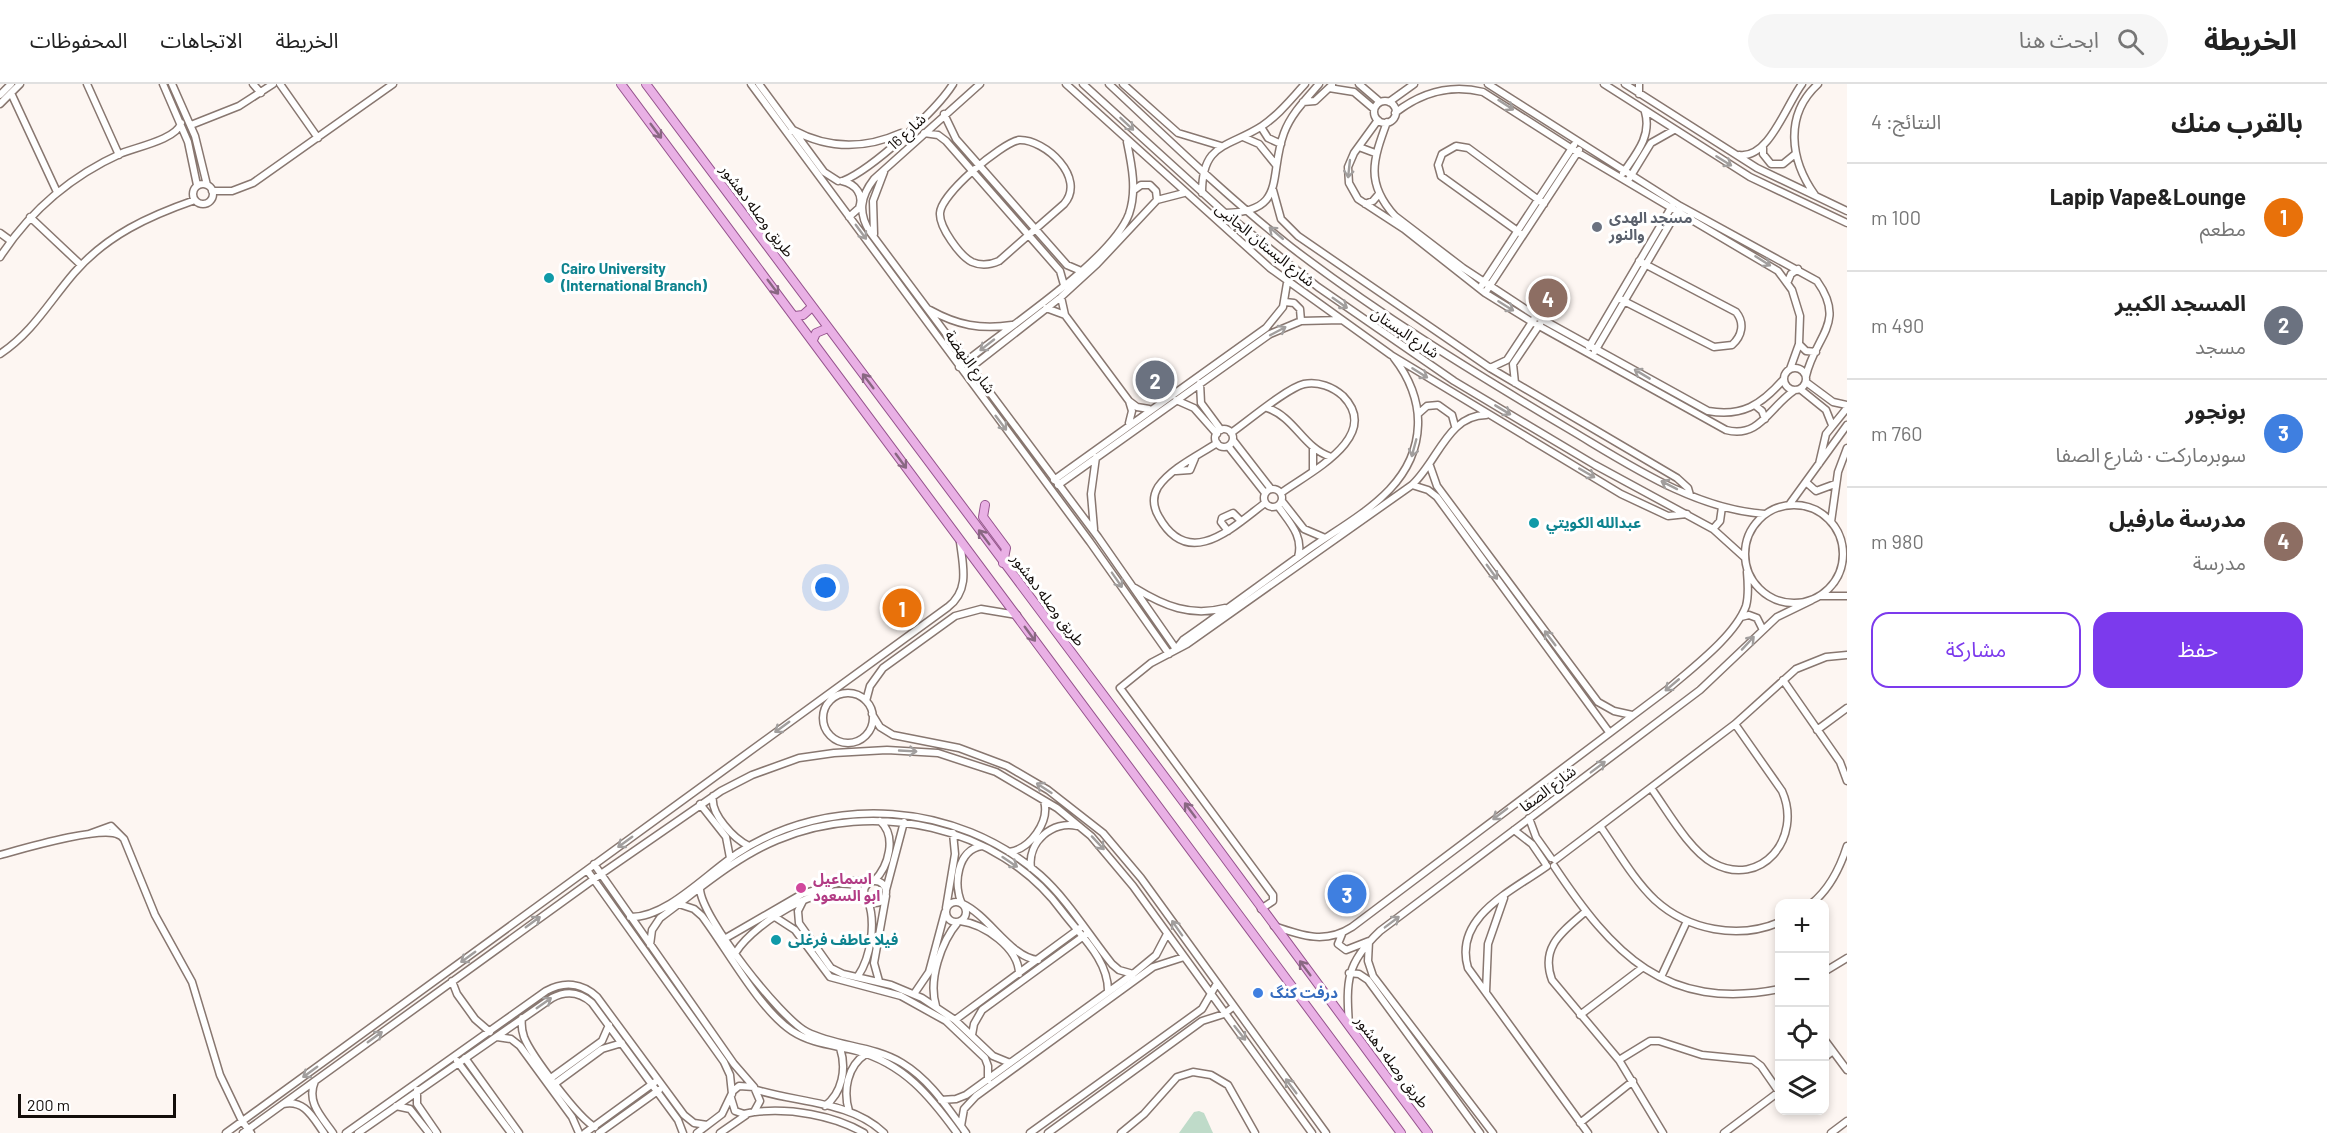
<!DOCTYPE html>
<html lang="ar">
<meta charset="utf-8">
<style>
:root{--surface:#fff;--page:#f6f6f6;--text:#222;--muted:#767676;--line:#e0e0e0;--accent:#7c3aed}
body{margin:0;font-family:Barlow,"Noto Sans Arabic",sans-serif;background:var(--page);color:var(--text);direction:rtl}
.controls{position:absolute;right:18px;bottom:18px;display:grid;overflow:hidden;border-radius:12px;box-shadow:0 3px 9px #0003}
.controls button{width:54px;height:54px;display:grid;place-items:center;padding:0;border:0;border-bottom:2px solid var(--line);background:var(--surface);color:var(--text);font:30px sans-serif}
.scale{position:absolute;left:18px;bottom:15px;width:158px;box-sizing:border-box;padding-left:6px;border:3px solid #130d0a;border-top:0;font-size:16px;line-height:21px;white-space:nowrap;color:#130d0a;-webkit-text-stroke:4px #fff;paint-order:stroke}
.you{position:absolute;left:826px;top:504px;width:21px;height:21px;margin:-15px;border:4px solid #fff;border-radius:50%;background:#1a73e8;box-shadow:0 0 0 9px #1a73e833}
.badge{display:grid;place-items:center;width:39px;height:39px;border-radius:50%;background:var(--accent);color:#fff;font-size:20px;font-weight:700}
.pin{position:absolute;translate:-50% -50%;border:3px solid #fff;box-shadow:0 2px 6px #0006}
.list{margin:0;padding:0;list-style:none}
h2{display:flex;justify-content:space-between;align-items:center;height:78px;margin:0;padding:0 24px;font-size:26px}
h2 small{font-size:20px;font-weight:400;color:var(--muted)}
.list li{display:grid;grid-template-columns:39px 1fr auto;gap:18px;align-items:center;box-sizing:border-box;height:108px;padding:0 24px;border-top:2px solid var(--line)}
.list b{display:block;font-size:22px;white-space:nowrap}
.list p{margin:0;font-size:20px;white-space:nowrap;color:var(--muted)}
.list em{font-size:20px;font-style:normal;color:var(--muted)}
.actions{display:flex;gap:12px;padding:18px 24px}
.actions a{flex:1;padding:14px 0;border:2px solid var(--accent);border-radius:18px;text-align:center;font-size:21px;color:var(--accent)}
.actions .main{background:var(--accent);color:#fff}
.icon{flex:none;width:33px;height:33px;fill:none;stroke:currentColor;stroke-width:2;stroke-linecap:round;stroke-linejoin:round}
.map{position:relative;flex:none;width:1847px;height:1049px;overflow:hidden;direction:ltr}
header{display:flex;align-items:center;gap:36px;box-sizing:border-box;height:84px;padding:0 30px;background:var(--surface);border-bottom:2px solid var(--line)}
header strong{font-size:28px}
nav{display:flex;gap:33px;margin-inline-start:auto;font-size:21px}
.search{width:420px;height:54px;background:var(--page);display:flex;align-items:center;gap:15px;box-sizing:border-box;padding:0 21px;border-radius:33px;color:var(--muted);font-size:22px}
main{display:flex}
aside{flex:1;background:var(--surface)}
.map>svg:first-child{display:block}
.park{fill:#bfdbc9}
.lines{fill:none;stroke-linecap:round;stroke-linejoin:round}
.minor-casing{stroke:#887770;stroke-width:9}
.major-casing{stroke:#95548d;stroke-width:10}
.minor{stroke:#fff;stroke-width:6}
.major{stroke:#e9b0e5;stroke-width:8}
.oneway{stroke:#a19e9d}
.oneway2{stroke:#896782}
.worship-dot{fill:#6b7280;stroke:#fff;stroke-width:2}
.culture-dot{fill:#0f9aa8;stroke:#fff;stroke-width:2}
.hotel-dot{fill:#d1479c;stroke:#fff;stroke-width:2}
.shop-dot{fill:#3f7fe0;stroke:#fff;stroke-width:2}
.labels{text-anchor:middle;stroke-width:6;stroke-linejoin:round;paint-order:stroke}
.street-label{font-size:15px;fill:#130d0a;stroke:#fff}
.worship-label{font-size:15px;font-weight:bold;fill:#5b616d;stroke:#fff;text-anchor:start}
.culture-label{font-size:15px;font-weight:bold;fill:#0d838f;stroke:#fff;text-anchor:start}
.hotel-label{font-size:15px;font-weight:bold;fill:#b23c85;stroke:#fff;text-anchor:start}
.shop-label{font-size:15px;font-weight:bold;fill:#366cbe;stroke:#fff;text-anchor:start}
</style>
<header>
<strong>الخريطة</strong>
<div class="search"><svg class="icon" aria-label="search" viewBox="0 0 24 24"><circle cx="10" cy="10" r="6"/><path d="M15 15l6 6"/></svg>ابحث هنا</div>
<nav><a>الخريطة</a><a>الاتجاهات</a><a>المحفوظات</a></nav>
</header>
<main>
<aside>
<h2>بالقرب منك<small>النتائج: 4</small></h2>
<ul class="list">
<li><span class="badge" style="background:#e8710a">1</span><div><b>Lapip Vape&amp;Lounge</b><p>مطعم</p></div><em>100 m</em></li>
<li><span class="badge" style="background:#6b7280">2</span><div><b>المسجد الكبير</b><p>مسجد</p></div><em>490 m</em></li>
<li><span class="badge" style="background:#3f7fe0">3</span><div><b>بونجور</b><p>سوبرماركت · شارع الصفا</p></div><em>760 m</em></li>
<li><span class="badge" style="background:#8d6e63">4</span><div><b>مدرسة مارفيل</b><p>مدرسة</p></div><em>980 m</em></li>
</ul>
<div class="actions"><a class="main">حفظ</a><a>مشاركة</a></div>
</aside>
<div class="map">
<svg width="1847" height="1049" viewBox="0 0 1847 1049">
<rect width="100%" height="100%" fill="#fdf6f2"/>
<path class="park" d="M1199 1027 1204 1029 1213 1049H1179L1194 1028Z"/>
<g class="lines">
<defs>
<path id="minor" d="M87 0 119 71
M163 0 188 58 197 101
M172 0 195 52 207 101
M253 0 261 9
M280 0 318 54
M751 0 1090 458 1169 570
M759 0 824 88 838 97
M980 0 874 95C860 113 858 129 870 148L1098 453 1176 565
M1066 0 1270 184 1391 271 1621 410 1668 432 1687 430
M1083 0 1225 129 1318 203 1454 297 1595 381 1713 445 1744 473
M1109 0C1168 55 1227 113 1291 163 1378 230 1473 288 1567 344 1628 380 1693 425 1765 430
M1123 0 1178 49 1221 62
M1359 0 1380 18
M1488 0 1680 122 1817 197C1847 239 1815 252 1806 292
M1604 0 1750 93 1847 139
M1625 0 1757 84 1847 127
M1329 4 1354 8 1374 25
M11 9 57 108
M1639 10V0
M0 11 11 0
M1374 28a11 11 0 1 1 22 0a11 11 0 1 1-22 0Z
M1303 18 1315 17 1332 1
M1389 18 1414 0
M0 20 20 0
M1395 29C1422 8 1450 0 1483 8L1577 68 1778 187 1792 206 1800 232 1799 260 1790 285
M944 30 956 55 1067 181 1081 187
M1378 36 1354 69 1348 83 1349 99 1358 115 1404 145 1485 209 1532 238 1726 346C1760 355 1770 322 1795 306
M1387 38C1373 76 1365 99 1395 132L1463 184 1536 232 1708 327C1742 333 1761 321 1783 296
M191 41 239 22 273 0
M1261 43 1268 54 1281 60
M788 49 793 46C828 65 865 65 901 49
M924 49 938 51 946 57 1060 187 1064 201
M1243 53 1259 60 1276 81
M1019 56C1045 55 1087 94 1064 120L999 177C990 181 981 182 972 178 960 172 939 143 940 129 941 110 1000 60 1019 56Z
M1359 63 1375 69
M1763 64V70L1771 80H1783L1794 71
M1739 71C1769 75 1786 21 1802 0
M1623 89C1636 70 1652 52 1645 28
M1629 95 1651 59 1674 46
M842 97C856 100 864 111 859 124L849 133
M843 97C872 85 936 27 953 0
M193 110a10 10 0 1 1 20 0a10 10 0 1 1-20 0Z
M1134 106 1141 101H1150L1156 107 1157 116
M1273 106 1281 135 1298 152 1490 284 1677 394 1688 404 1690 411
M212 107H232L253 99 393 0
M1202 109C1202 58 1228 64 1262 42 1279 31 1291 15 1305 0
M1815 111C1790 76 1784 31 1818 0
M1365 120 1373 117 1379 110
M1225 129C1288 128 1268 92 1284 49 1291 30 1306 15 1319 0
M30 133 81 181
M0 149 11 157
M874 150 873 117 884 88
M1523 151 1441 92 1438 81 1442 70 1456 62 1468 64 1544 120
M0 173C30 127 71 92 122 69 137 63 177 55 181 39
M1788 197 1791 190 1798 185
M1482 201 1574 61
M1487 206 1579 66
M1061 213 1065 231 1129 317 1137 323 1149 325
M1618 214 1714 263 1732 261C1742 252 1745 239 1736 228L1639 177
M1285 218 1294 219 1300 225 1301 237
M1046 224 1065 231
M930 226C957 241 981 246 1012 241
M1799 260 1806 267 1816 268
M1589 263 1672 122
M1595 267 1678 126
M0 270C33 248 49 218 74 189 107 151 149 132 195 116
M959 283C1000 248 1111 178 1129 130 1137 107 1132 82 1127 58
M1784 295a11 11 0 1 1 22 0a11 11 0 1 1-22 0Z
M1490 284 1507 276 1534 235
M969 285 1061 213 1097 180 1157 116 1184 109
M1806 298 1833 318 1847 321
M1200 299 1201 319 1221 346
M1515 299 1513 280 1540 240
M1800 305 1826 326 1832 341
M1176 316 1194 324 1217 350
M1756 322 1762 327 1765 335
M1267 324C1295 333 1303 364 1331 373
M1418 330 1427 322 1438 321 1452 331 1455 342
M1129 339 1132 327 1129 317
M1215 354a9 9 0 1 1 18 0a9 9 0 1 1-18 0Z
M1231 349C1248 337 1287 304 1304 300 1318 297 1333 303 1343 312 1383 353 1308 389 1281 409
M1233 356 1271 405
M1217 359C1199 371 1171 384 1158 403 1152 413 1153 423 1159 433 1189 487 1233 443 1265 419
M1228 362 1265 409
M1313 365V385
M1819 380 1826 350 1847 324
M1430 382 1437 402 1598 618 1614 627 1632 631
M1176 387 1190 386 1195 374
M1054 396 1266 244 1283 223 1287 199
M1807 399 1816 407 1835 400
M1058 401 1270 250 1301 237 1342 236
M1412 401 1428 406 1437 413 1609 648
M1264 414a9 9 0 1 1 18 0a9 9 0 1 1-18 0Z
M1282 417 1304 445 1325 454
M1745 470a49 49 0 1 1 98 0a49 49 0 1 1-98 0Z
M1789 421 1847 341
M1278 422C1289 438 1304 452 1298 473
M1831 438 1838 388 1847 364
M1094 445 1091 410 1096 373
M1713 445 1720 437 1722 423
M1228 447 1221 438 1222 434 1233 429 1241 437
M1135 504C1164 522 1191 533 1225 524
M1821 512H1847
M1741 533 1749 531 1757 534 1762 544
M1176 565 1183 556C1223 528 1262 499 1301 471 1348 436 1416 408 1418 341 1419 317 1409 293 1394 274
M1783 596 1840 678 1847 697
M823 634a25 25 0 1 1 50 0a25 25 0 1 1-50 0Z
M866 617 870 602 883 584 955 532 981 525 1017 531
M872 630 880 643 893 651 959 664 1007 682 1048 706 1103 749 1141 794 1326 1049
M1817 646 1847 624
M1651 704C1667 726 1689 766 1713 779 1761 805 1803 754 1782 707L1735 640
M713 712C710 730 734 755 749 762
M700 720 726 753 730 774
M1529 734 1536 753 1551 774
M1600 742C1617 766 1633 795 1655 816 1688 846 1738 856 1780 838
M1514 746 1532 760 1545 779
M89 750 111 742 124 755 155 831 192 898 220 991 242 1037 251 1049
M1009 768C1030 765 1050 738 1044 717
M0 771C22 765 102 741 119 751
M1555 776 1735 640 1796 585 1826 573 1847 571
M594 780 734 980 754 1003
M1547 782C1512 807 1453 833 1468 884L1588 1049
M1554 782C1612 869 1665 928 1780 905
M1031 784C1027 758 1053 736 1077 742
M587 786 724 978 730 991 732 1010
M864 808a11 11 0 1 1 22 0a11 11 0 1 1-22 0Z
M874 797C889 782 897 752 880 737
M700 805C701 833 781 935 807 948 837 963 872 961 902 979 930 996 947 1023 966 1049
M886 806 904 738
M803 817 798 827 799 839 831 884 843 890 891 901 922 914 955 936 993 972 1010 979
M946 828a10 10 0 1 1 20 0a10 10 0 1 1-20 0Z
M679 820 694 825 702 832C727 865 759 925 792 947 812 960 834 961 857 967 904 980 930 1012 957 1049
M962 820C953 800 957 766 982 762
M963 820C989 832 1011 874 1038 876
M1811 820C1830 805 1840 784 1847 762
M946 824 955 770 953 749
M1261 825 1273 817V811L1120 604 1151 579 1187 560 1412 401C1438 377 1448 331 1486 331
M1585 828C1562 848 1540 863 1552 896L1619 976 1663 1049
M630 833C667 834 707 789 738 769 830 709 957 718 1040 791 1068 816 1088 850 1112 880L1119 886 1133 890
M775 833 795 846 830 893 901 912 946 937 985 974 988 982V996
M960 837C984 840 1019 864 1019 890
M1274 842C1302 852 1326 860 1352 843L1668 605C1692 584 1735 552 1746 522 1749 511 1748 499 1747 488
M1342 850 1338 860 1346 866 1369 857 1368 877 1373 892 1493 1049
M726 854 802 810 844 797H873
M650 861 652 846 660 834C697 807 734 774 777 756 873 715 999 741 1062 827 1080 851 1109 876 1108 908
M736 868C755 838 835 786 867 816
M1824 888 1847 874
M1349 889 1359 890 1368 896 1480 1049
M858 892C871 873 876 838 868 817
M1661 893 1687 837
M452 897 457 910 475 935 490 948
M879 897 874 879 886 812
M1486 908 1488 860 1504 814
M914 910 929 888 945 828
M936 922C928 896 941 858 958 838
M1580 931 1642 884
M522 934C521 941 522 947 524 953 531 971 579 1035 595 1043
M955 936 1080 844
M1349 941C1346 897 1346 879 1380 847L1700 606 1777 533 1812 516
M972 951 974 940 982 926 1085 851
M497 953 511 955 520 962 572 1033 579 1049
M1824 955 1847 986
M465 974 519 1049
M1824 974 1833 967
M1619 976 1650 957H1659L1702 971 1753 976 1761 982 1779 1008
M457 977 511 1049
M551 994 602 957 609 941
M315 997C306 1018 321 1032 333 1049
M553 1001 602 965 622 959
M417 1006V1020L437 1049
M757 1006C798 1019 851 1017 884 1049
M941 1016 956 1015 966 1011 1133 890 1156 871 1167 850
M283 1020C305 1015 313 1034 324 1049
M396 1022 410 1025 429 1049
M825 1022C842 1009 847 985 840 964
M849 1027C843 1007 847 982 866 970
M755 1028C790 1024 833 1031 864 1049
M1580 1039 1633 997
M961 1042 964 1025 976 1012 1153 883 1184 873
M226 1049 948 523C970 506 963 482 960 458
M243 1049 601 790 721 707 752 691 799 674 834 669 887 666 938 669 996 688 1057 724 1091 752 1133 802 1312 1049
M346 1049 546 907C564 897 582 899 597 913L684 1031 694 1039 707 1041
M358 1049 552 914C567 906 580 908 592 919L678 1036 683 1049
M585 1049 655 998
M599 1049 659 1006
M697 1049 722 1030 733 1007 739 1002 754 1003 760 1017 754 1028 744 1030 735 1027 731 1014
M720 1049 746 1031
M1030 1049 1202 925 1216 901
M1048 1049 1202 937 1224 930 1233 923
M1121 1049 1144 1030 1177 993 1193 988 1211 991 1228 1001 1255 1049
M1724 1049 1780 1007
M1831 1049 1847 1037"/>
<path id="major" d="M621 0 1401 1049
M646 0 1194 732 1428 1049
M795 232 803 231 812 223
M813 256 816 249 828 244
M985 421 983 433 1006 464 1003 479"/>
</defs>
<use href="#minor" class="minor-casing"/>
<use href="#major" class="major-casing"/>
<use href="#minor" class="minor"/>
<use href="#major" class="major"/>
</g>
<defs><path id="oneway-shaft" d="M-6 0H5M1.5-3L5.5 0L1.5 3" fill="none" stroke-width="1.6" stroke-linecap="round" stroke-linejoin="round" transform="scale(1.5)"/></defs>
<g class="oneway">
<use href="#oneway-shaft" transform="translate(1506 21) rotate(33)"/>
<use href="#oneway-shaft" transform="translate(1127 40) rotate(43)"/>
<use href="#oneway-shaft" transform="translate(1724 77) rotate(32)"/>
<use href="#oneway-shaft" transform="translate(1349 85) rotate(96)"/>
<use href="#oneway-shaft" transform="translate(861 148) rotate(54)"/>
<use href="#oneway-shaft" transform="translate(1276 149) rotate(-139)"/>
<use href="#oneway-shaft" transform="translate(1763 177) rotate(32)"/>
<use href="#oneway-shaft" transform="translate(1340 219) rotate(35)"/>
<use href="#oneway-shaft" transform="translate(1506 222) rotate(32)"/>
<use href="#oneway-shaft" transform="translate(1278 247) rotate(-28)"/>
<use href="#oneway-shaft" transform="translate(987 261) rotate(142)"/>
<use href="#oneway-shaft" transform="translate(1420 289) rotate(32)"/>
<use href="#oneway-shaft" transform="translate(1642 290) rotate(-149)"/>
<use href="#oneway-shaft" transform="translate(1503 326) rotate(31)"/>
<use href="#oneway-shaft" transform="translate(1001 339) rotate(53)"/>
<use href="#oneway-shaft" transform="translate(1414 364) rotate(105)"/>
<use href="#oneway-shaft" transform="translate(1587 389) rotate(30)"/>
<use href="#oneway-shaft" transform="translate(1669 401) rotate(-153)"/>
<use href="#oneway-shaft" transform="translate(1492 488) rotate(54)"/>
<use href="#oneway-shaft" transform="translate(1117 496) rotate(55)"/>
<use href="#oneway-shaft" transform="translate(1550 554) rotate(-127)"/>
<use href="#oneway-shaft" transform="translate(1748 559) rotate(-47)"/>
<use href="#oneway-shaft" transform="translate(1672 601) rotate(140)"/>
<use href="#oneway-shaft" transform="translate(782 643) rotate(144)"/>
<use href="#oneway-shaft" transform="translate(908 667) rotate(3)"/>
<use href="#oneway-shaft" transform="translate(1598 683) rotate(-37)"/>
<use href="#oneway-shaft" transform="translate(1044 704) rotate(-147)"/>
<use href="#oneway-shaft" transform="translate(1500 730) rotate(143)"/>
<use href="#oneway-shaft" transform="translate(625 758) rotate(144)"/>
<use href="#oneway-shaft" transform="translate(1098 759) rotate(47)"/>
<use href="#oneway-shaft" transform="translate(1010 778) rotate(34)"/>
<use href="#oneway-shaft" transform="translate(533 838) rotate(-36)"/>
<use href="#oneway-shaft" transform="translate(1392 838) rotate(-37)"/>
<use href="#oneway-shaft" transform="translate(1177 844) rotate(-125)"/>
<use href="#oneway-shaft" transform="translate(468 873) rotate(144)"/>
<use href="#oneway-shaft" transform="translate(544 919) rotate(-35)"/>
<use href="#oneway-shaft" transform="translate(1240 949) rotate(52)"/>
<use href="#oneway-shaft" transform="translate(375 953) rotate(-36)"/>
<use href="#oneway-shaft" transform="translate(310 988) rotate(144)"/>
<use href="#oneway-shaft" transform="translate(1291 1002) rotate(-127)"/>
</g>
<g class="oneway2">
<use href="#oneway-shaft" transform="translate(656 47) rotate(53)"/>
<use href="#oneway-shaft" transform="translate(773 203) rotate(53)"/>
<use href="#oneway-shaft" transform="translate(868 297) rotate(-127)"/>
<use href="#oneway-shaft" transform="translate(901 377) rotate(54)"/>
<use href="#oneway-shaft" transform="translate(984 453) rotate(-127)"/>
<use href="#oneway-shaft" transform="translate(1030 550) rotate(54)"/>
<use href="#oneway-shaft" transform="translate(1190 726) rotate(-127)"/>
<use href="#oneway-shaft" transform="translate(1305 884) rotate(-127)"/>
</g>
<circle class="worship-dot" cx="1597" cy="143" r="6"/>
<g class="culture-dot">
<circle cx="549" cy="194" r="6"/>
<circle cx="1534" cy="439" r="6"/>
<circle cx="776" cy="856" r="6"/>
</g>
<circle class="hotel-dot" cx="801" cy="804" r="6"/>
<circle class="shop-dot" cx="1258" cy="909" r="6"/>
<g class="labels">
<g class="street-label">
<text transform="translate(907 48) rotate(-43)" y="5">شارع 16</text>
<text transform="translate(757 127) rotate(53)" y="5">طريق وصله دهشور</text>
<text transform="translate(1265 161) rotate(39)" y="5">شارع البستان الجانبى</text>
<text transform="translate(1405 249) rotate(34)" y="5">شارع البستان</text>
<text transform="translate(970 278) rotate(54)" y="5">شارع النهضة</text>
<text transform="translate(1048 516) rotate(53)" y="5">طريق وصله دهشور</text>
<text transform="translate(1548 705) rotate(-37)" y="5">شارع الصفا</text>
<text transform="translate(1392 978) rotate(53)" y="5">طريق وصله دهشور</text>
</g>
<g class="worship-label">
<text x="1609" y="139">مسجد الهدى<tspan x="1609" dy="17">والنور</tspan></text>
</g>
<g class="culture-label">
<text x="561" y="190">Cairo University<tspan x="561" dy="17">(International Branch)</tspan></text>
<text x="1546" y="444">عبدالله الكويتي</text>
<text x="788" y="861">فيلا عاطف فرغلى</text>
</g>
<g class="hotel-label">
<text x="813" y="800">اسماعيل<tspan x="813" dy="17">ابو السعود</tspan></text>
</g>
<g class="shop-label">
<text x="1270" y="914">درفت كنگ</text>
</g>
</g>
</svg>
<div class="controls">
<button>+</button>
<button>−</button>
<button><svg class="icon" aria-label="locate" viewBox="0 0 24 24"><circle cx="12" cy="12" r="6"/><path d="M12 2v4M12 18v4M2 12h4M18 12h4"/></svg></button>
<button><svg class="icon" aria-label="layers" viewBox="0 0 24 24"><path d="M12 4l9 5-9 5-9-5zM3 14l9 5 9-5"/></svg></button>
</div>
<div class="scale">200 m</div>
<div class="you"></div>
<div class="pin badge" style="left:902px;top:524px;background:#e8710a">1</div>
<div class="pin badge" style="left:1155px;top:296px;background:#6b7280">2</div>
<div class="pin badge" style="left:1347px;top:810px;background:#3f7fe0">3</div>
<div class="pin badge" style="left:1548px;top:214px;background:#8d6e63">4</div>
</div>
</main>
